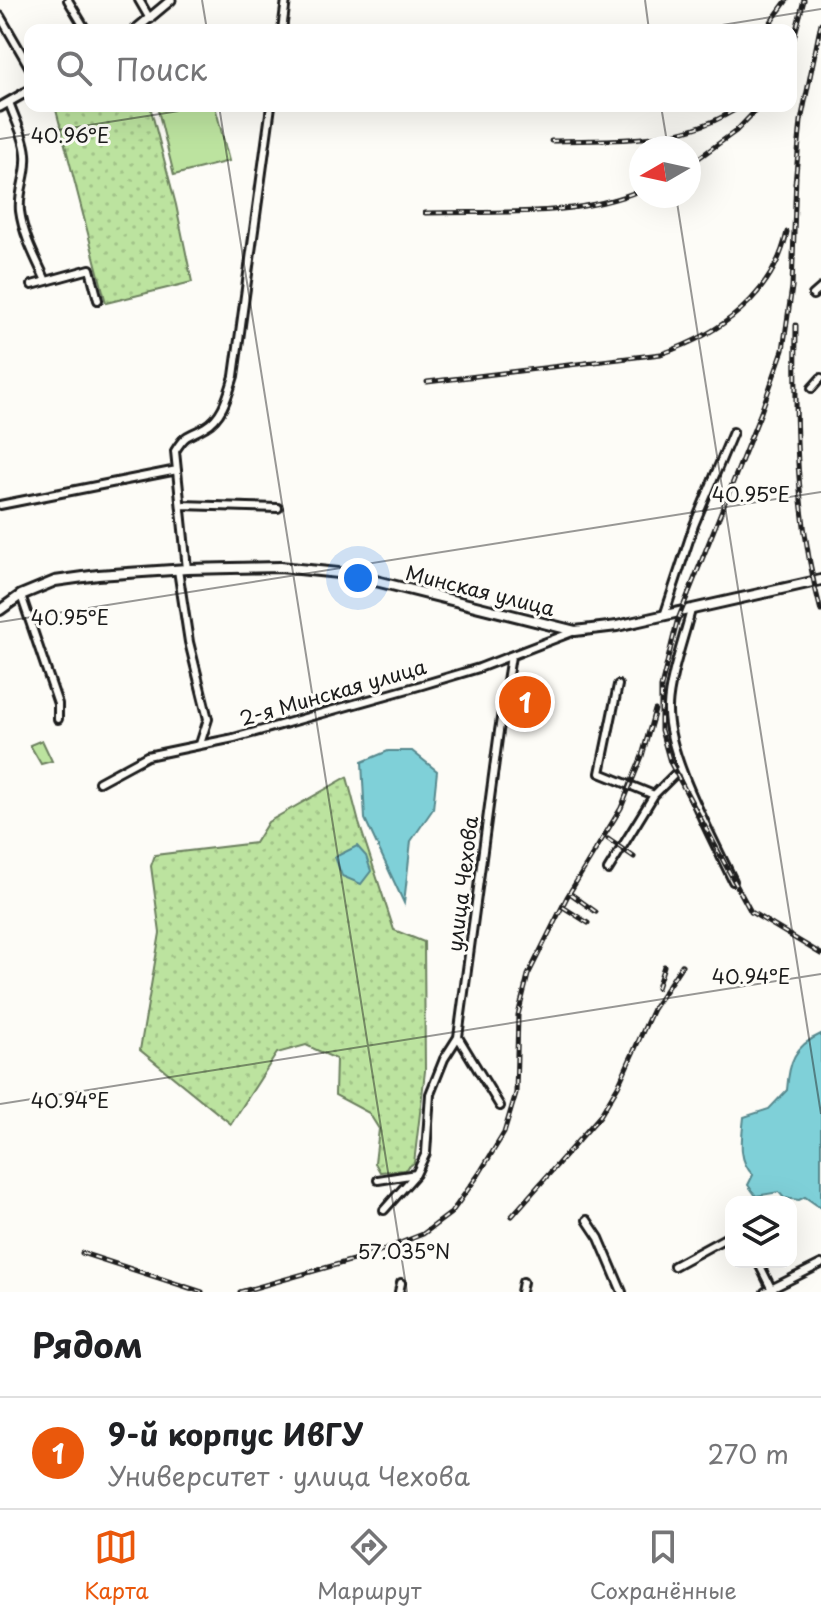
<!DOCTYPE html>
<html lang="ru">
<meta charset="utf-8">
<style>
:root{--surface:#fff;--page:#f2f2f2;--text:#202124;--muted:#757577;--line:#e0e0e0;--accent:#ea580c}
body{margin:0;font-family:"Playpen Sans",sans-serif;background:var(--page);color:var(--text)}
.controls{position:absolute;right:24px;bottom:24px;display:grid;overflow:hidden;border-radius:16px;box-shadow:0 8px 32px #0002}
.controls button{width:72px;height:72px;display:grid;place-items:center;padding:0;border:0;border-bottom:2px solid var(--line);background:var(--surface);color:var(--text);font:40px sans-serif}
.compass{position:absolute;left:629px;top:136px;width:72px;height:72px;border-radius:50%;background:var(--surface);box-shadow:0 8px 32px #0002;rotate:261deg}
.you{position:absolute;left:358px;top:578px;width:28px;height:28px;margin:-20px;border:6px solid #fff;border-radius:50%;background:#1a73e8;box-shadow:0 0 0 12px #1a73e833}
.badge{display:grid;place-items:center;width:52px;height:52px;border-radius:50%;background:var(--accent);color:#fff;font-size:26px;font-weight:700}
.pin{position:absolute;translate:-50% -50%;border:4px solid #fff;box-shadow:0 2px 8px #0006}
.list{margin:0;padding:0;list-style:none}
h2{display:flex;justify-content:space-between;align-items:center;height:104px;margin:0;padding:0 32px;font-size:34px}
h2 small{font-size:26px;font-weight:400;color:var(--muted)}
.list li{display:grid;grid-template-columns:52px 1fr auto;gap:24px;align-items:center;box-sizing:border-box;height:112px;padding:0 32px;border-top:2px solid var(--line)}
.list b{display:block;font-size:30px;white-space:nowrap}
.list p{margin:0;font-size:26px;white-space:nowrap;color:var(--muted)}
.list em{font-size:26px;font-style:normal;color:var(--muted)}
.icon{flex:none;width:44px;height:44px;fill:none;stroke:currentColor;stroke-width:2;stroke-linecap:round;stroke-linejoin:round}
.map{position:relative;flex:none;width:821px;height:1292px;overflow:hidden}
.search{position:absolute;background:var(--surface);box-shadow:0 8px 32px #0002;left:24px;right:24px;top:24px;height:88px;display:flex;align-items:center;gap:20px;box-sizing:border-box;padding:0 28px;border-radius:16px;color:var(--muted);font-size:30px}
.sheet{height:216px;background:var(--surface)}
nav{display:flex;justify-content:space-around;align-items:center;box-sizing:border-box;height:112px;border-top:2px solid var(--line);background:var(--surface);font-size:22px;color:var(--muted)}
nav a{display:grid;justify-items:center;gap:4px}
nav .on{color:var(--accent)}
.map>svg:first-child{display:block}
.park{fill:#bce39f;stroke:#6c805e;stroke-width:2}
.garden{fill:url(#garden-dots);stroke:#6c805e;stroke-width:2}
.water{fill:#7fd0d8;stroke:#57888d;stroke-width:2}
.lines{fill:none;stroke-linecap:round;stroke-linejoin:round}
.minor-casing{stroke:#1c1c1c;stroke-width:12}
.tertiary-casing{stroke:#1c1c1c;stroke-width:13}
.secondary-casing{stroke:#1c1c1c;stroke-width:14}
.minor{stroke:#fdfcf7;stroke-width:6}
.tertiary{stroke:#fdfcf7;stroke-width:7}
.secondary{stroke:#fdfcf7;stroke-width:8}
.rail-casing{stroke:#1c1c1c;stroke-width:5}
.rail{stroke:#fdfcf7;stroke-width:2;stroke-dasharray:6;stroke-linecap:butt}
.ticks{fill:none;stroke:#1c1c1c;stroke-width:2;stroke-opacity:0.45}
.labels{text-anchor:middle;stroke-width:6;stroke-linejoin:round;paint-order:stroke}
.street-label{font-size:20px;fill:#1c1c1c;stroke:#fdfcf7}
.ticks-label{font-size:20px;text-anchor:middle;fill:#1c1c1c;stroke:#fdfcf7;stroke-width:6;stroke-linejoin:round;paint-order:stroke}
</style>
<div class="map">
<svg width="821" height="1292" viewBox="0 0 821 1292">
<defs>
<pattern id="garden-dots" width="8" height="8" patternUnits="userSpaceOnUse" patternTransform="scale(2)"><rect width="8" height="8" fill="#bce39f"/><path d="M2 2h.1M6 6h.1" fill="none" stroke="#a1c288" stroke-width="1.8" stroke-linecap="round"/></pattern>
</defs>
<rect width="100%" height="100%" fill="#fdfcf7"/>
<filter id="ink" filterUnits="userSpaceOnUse"><feTurbulence type="fractalNoise" baseFrequency=".0125" numOctaves="2"/><feDisplacementMap in="SourceGraphic" scale="16" xChannelSelector="R" yChannelSelector="G"/><feConvolveMatrix kernelMatrix="1 2 1 2 8 2 1 2 1" color-interpolation-filters="sRGB"/></filter>
<g filter="url(#ink)">
<path class="park" d="M157 106H215L229 161 174 175Z
M42 740 52 761 41 764 30 745Z"/>
<path class="garden" d="M55 106H150L176 205 192 282 106 303Z
M347 777 359 823 394 930 424 942 425 1071 414 1163 404 1170 380 1172 375 1163 379 1129 369 1113 335 1095 336 1059 306 1045 277 1053 231 1124 140 1050 160 933 151 866 155 855 255 843 268 822Z"/>
<path class="water" d="M388 751H412L437 771 433 809 411 841 404 903 365 819 362 762Z
M357 846 366 856 371 871 361 884 342 876 335 857Z
M821 1034V1208L805 1197 799 1200 784 1198 779 1192 756 1196 748 1185 753 1175C737 1160 742 1138 744 1117L769 1109 787 1090C789 1062 794 1046 821 1034Z"/>
<g class="lines">
<defs>
<path id="minor" d="M68 0 86 30
M139 0 150 19
M0 16 30 68
M282 30 286 0
M9 102C15 120 28 143 26 162 26 178 18 193 20 211 23 235 36 259 46 281
M32 285 90 269 98 300
M813 295 821 288
M812 388 821 378
M0 505 177 470
M181 505 278 508
M187 569 175 451C187 432 187 438 205 427 223 417 228 395 234 376L271 106
M178 570 189 642 208 719 200 744
M21 595 58 704V719
M691 610C684 638 669 679 668 707 666 754 712 836 733 881
M664 616 694 525 733 432
M618 685 600 773 654 795 681 768
M99 782 147 756 234 738 422 685 479 668 575 631
M608 870 654 795
M500 1106 458 1037 499 731 511 656
M378 1180 416 1174 426 1153 430 1094 444 1059 458 1037
M384 1210 416 1174
M587 1220 599 1238 622 1292
M758 1262 773 1292
M674 1266 731 1235
M399 1292 401 1283
M521 1292 523 1282
M765 1292 821 1264"/>
<path id="tertiary" d="M135 30 171 0
M0 107 30 90"/>
<path id="secondary" d="M0 610 21 595 55 581 98 575 187 569 280 567 348 574 575 631 617 626 821 580"/>
</defs>
<use href="#minor" class="minor-casing"/>
<use href="#tertiary" class="tertiary-casing"/>
<use href="#secondary" class="secondary-casing"/>
<use href="#minor" class="minor"/>
<use href="#tertiary" class="tertiary"/>
<use href="#secondary" class="secondary"/>
<defs>
<path id="rail" d="M765 30 787 0
M791 49 804 0
M551 141C618 139 683 145 741 106
M689 165 736 131 760 106
M796 176 792 287 783 350 761 412 677 622 661 687V730L670 762 751 912 821 954
M795 184 801 121 821 23
M425 213C496 211 575 218 641 190
M796 325C795 422 795 517 821 611
M427 382 661 354C720 334 773 296 787 232
M608 839 634 857
M571 894 596 912
M563 907 588 923
M657 988 664 966
M512 1216 600 1116 618 1086 653 1009 682 965
M82 1253 202 1292
M240 1292 367 1256 423 1234 451 1213 479 1174 504 1133 516 1093 518 1015 528 975 567 897 621 808 642 756 655 710"/>
</defs>
<use href="#rail" class="rail-casing"/>
<use href="#rail" class="rail"/>
</g>
</g>
<path class="ticks" d="M202 0 207 30M645 0 649 30M691 30 821 9M219 106 407 1292M661 106 668 148M0 139 211 106M676 196 821 1114M0 622 821 492M0 1104 821 974"/>
<g class="labels">
<g class="street-label">
<text transform="translate(480 591) rotate(14)" y="7">Минская улица</text>
<text transform="translate(333 693) rotate(-16)" y="7">2-я Минская улица</text>
<text transform="translate(463 884) rotate(-83)" y="7">улица Чехова</text>
</g>
</g>
<g class="ticks-label">
<text x="70" y="143">40.96°E</text>
<text x="751" y="502">40.95°E</text>
<text x="70" y="625">40.95°E</text>
<text x="751" y="984">40.94°E</text>
<text x="70" y="1108">40.94°E</text>
<text x="404" y="1259">57.035°N</text>
</g>
</svg>
<div class="controls">
<button><svg class="icon" aria-label="layers" viewBox="0 0 24 24"><path d="M12 4l9 5-9 5-9-5zM3 14l9 5 9-5"/></svg></button>
</div>
<svg class="compass" viewBox="-18 -18 36 36"><path d="M0-13l5 13h-10z" fill="#e53935"/><path d="M0 13l5-13h-10z" fill="#757577"/></svg>
<div class="you"></div>
<div class="pin badge" style="left:525px;top:702px">1</div>
<div class="search"><svg class="icon" aria-label="search" viewBox="0 0 24 24"><circle cx="10" cy="10" r="6"/><path d="M15 15l6 6"/></svg>Поиск</div>
</div>
<section class="sheet">
<h2>Рядом<small></small></h2>
<ul class="list">
<li><span class="badge">1</span><div><b>9-й корпус ИвГУ</b><p>Университет · улица Чехова</p></div><em>270 m</em></li>
</ul>
</section>
<nav>
<a class="on"><svg class="icon" aria-label="map" viewBox="0 0 24 24"><path d="M3 6l6-2 6 2 6-2v14l-6 2-6-2-6 2zM9 4v14M15 6v14"/></svg>Карта</a>
<a><svg class="icon" aria-label="directions" viewBox="0 0 24 24"><path d="M12 3l9 9-9 9-9-9zM9 14v-3h6M13 9l2 2-2 2"/></svg>Маршрут</a>
<a><svg class="icon" aria-label="saved" viewBox="0 0 24 24"><path d="M7 4h10v16l-5-4-5 4z"/></svg>Сохранённые</a>
</nav>
